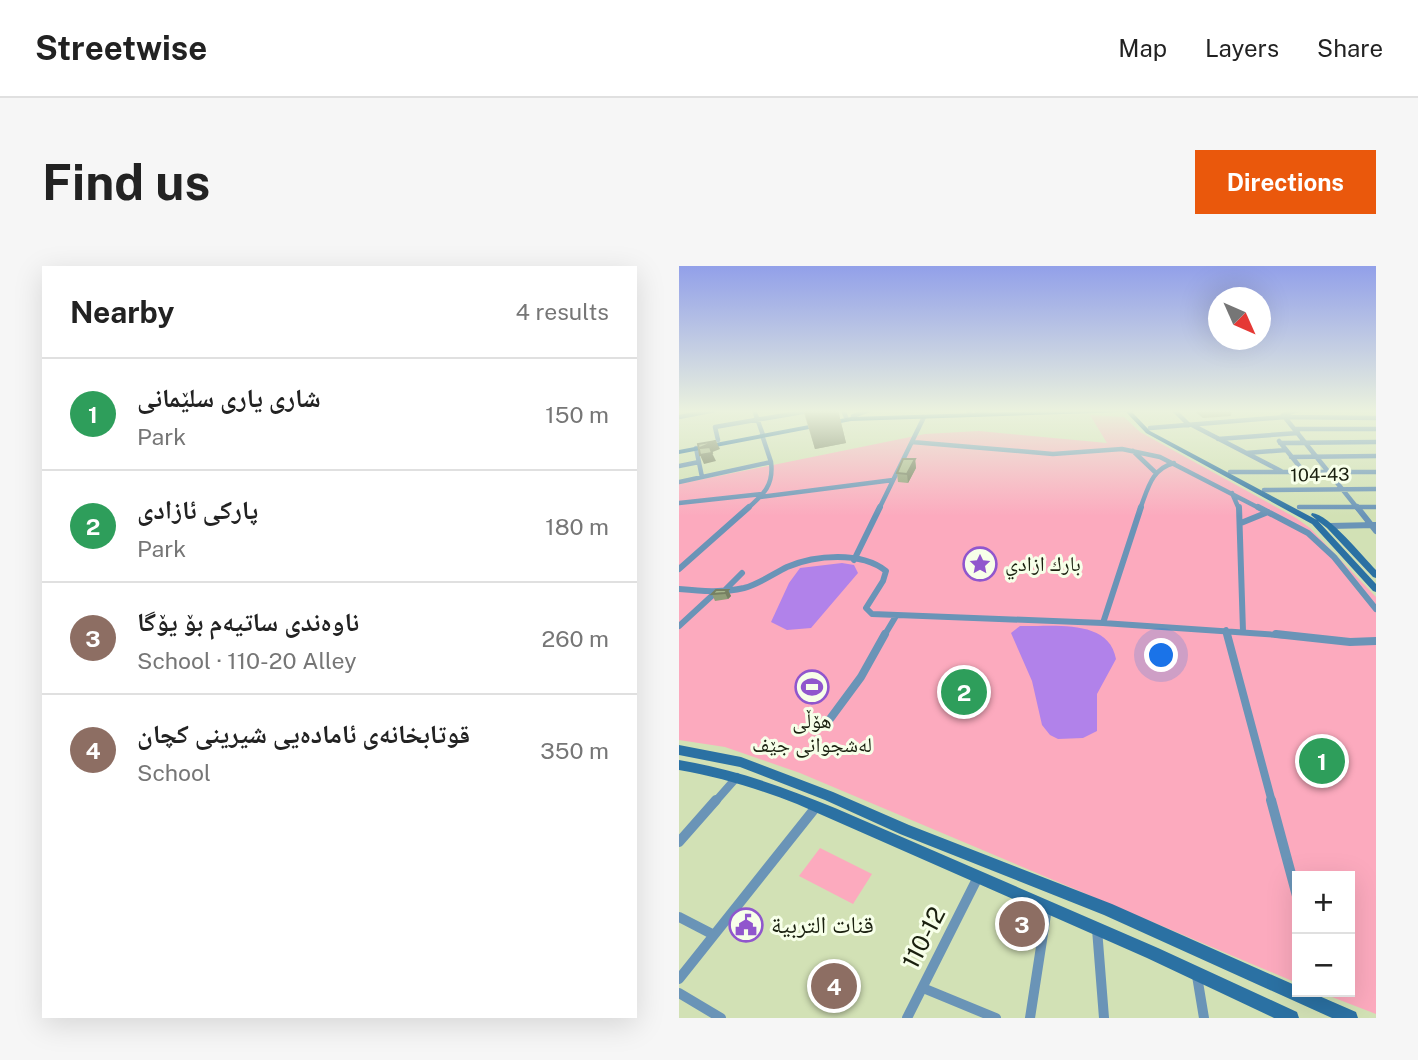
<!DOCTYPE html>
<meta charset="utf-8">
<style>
:root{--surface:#fff;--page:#f6f6f6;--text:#222;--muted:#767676;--line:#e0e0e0;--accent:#ea580c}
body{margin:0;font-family:"Public Sans","Noto Naskh Arabic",sans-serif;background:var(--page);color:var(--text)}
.controls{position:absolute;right:21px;bottom:21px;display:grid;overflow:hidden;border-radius:0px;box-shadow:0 7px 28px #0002}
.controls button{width:63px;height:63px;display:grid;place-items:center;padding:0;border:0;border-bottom:2px solid var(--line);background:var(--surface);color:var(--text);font:35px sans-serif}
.compass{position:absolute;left:529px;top:21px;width:63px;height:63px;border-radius:50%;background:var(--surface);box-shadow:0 7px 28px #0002;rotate:135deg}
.you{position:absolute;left:483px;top:390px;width:24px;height:24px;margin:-18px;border:5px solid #fff;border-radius:50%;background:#1a73e8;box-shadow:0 0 0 10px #1a73e833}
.badge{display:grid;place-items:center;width:46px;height:46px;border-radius:50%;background:var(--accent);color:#fff;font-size:23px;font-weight:700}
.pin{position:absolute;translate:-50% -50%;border:4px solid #fff;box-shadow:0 2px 7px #0006}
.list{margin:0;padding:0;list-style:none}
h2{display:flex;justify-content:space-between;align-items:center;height:91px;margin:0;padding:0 28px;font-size:30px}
h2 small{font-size:23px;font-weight:400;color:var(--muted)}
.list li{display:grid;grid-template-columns:46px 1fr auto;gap:21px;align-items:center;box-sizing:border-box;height:112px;padding:0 28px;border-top:2px solid var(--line)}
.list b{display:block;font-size:26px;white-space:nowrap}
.list p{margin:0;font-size:23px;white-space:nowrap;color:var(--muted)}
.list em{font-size:23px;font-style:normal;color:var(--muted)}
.map{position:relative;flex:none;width:697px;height:752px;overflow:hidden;border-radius:0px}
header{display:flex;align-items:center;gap:42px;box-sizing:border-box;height:98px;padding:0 35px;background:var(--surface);border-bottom:2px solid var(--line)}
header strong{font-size:33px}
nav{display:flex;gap:38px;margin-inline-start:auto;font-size:24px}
.intro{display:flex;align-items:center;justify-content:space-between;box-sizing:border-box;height:168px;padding:0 42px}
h1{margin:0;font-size:49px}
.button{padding:18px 32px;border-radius:0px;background:var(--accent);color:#fff;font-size:24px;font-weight:700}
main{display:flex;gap:42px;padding:0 42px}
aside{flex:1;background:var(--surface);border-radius:0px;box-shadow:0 7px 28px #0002}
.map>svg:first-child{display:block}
.green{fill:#fcaabe}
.water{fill:#b182ea}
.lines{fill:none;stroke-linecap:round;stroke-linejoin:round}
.street-far3{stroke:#6a94b7;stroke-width:4.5}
.street-far2{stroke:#6a94b7;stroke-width:6}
.street-far1{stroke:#6a94b7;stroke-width:8}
.street{stroke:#6a94b7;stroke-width:10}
.secondary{fill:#2b71a3;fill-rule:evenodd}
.wall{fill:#909d78}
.shaded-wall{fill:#768062}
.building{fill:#a8b78c;stroke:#768062;stroke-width:2}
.labels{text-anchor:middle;stroke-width:6;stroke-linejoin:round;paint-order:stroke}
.far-street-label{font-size:18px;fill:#1a200f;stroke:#f7ffe9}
.poi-label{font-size:21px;fill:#1a200f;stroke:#f7ffe9;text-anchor:start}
.near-poi-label{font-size:24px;fill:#1a200f;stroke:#f7ffe9;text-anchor:start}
.near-street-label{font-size:24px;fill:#1a200f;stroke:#f7ffe9}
</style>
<header>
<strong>Streetwise</strong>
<nav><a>Map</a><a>Layers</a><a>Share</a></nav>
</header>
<div class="intro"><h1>Find us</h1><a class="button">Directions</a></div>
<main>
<aside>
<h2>Nearby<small>4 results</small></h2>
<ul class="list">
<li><span class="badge" style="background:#2e9e5b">1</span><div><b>شاری یاری سلێمانی</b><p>Park</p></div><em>150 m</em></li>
<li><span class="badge" style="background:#2e9e5b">2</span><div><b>پارکی ئازادی</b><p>Park</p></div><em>180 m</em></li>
<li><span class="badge" style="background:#8d6e63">3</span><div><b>ناوەندی ساتیەم بۆ یۆگا</b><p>School · 110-20 Alley</p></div><em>260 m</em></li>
<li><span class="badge" style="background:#8d6e63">4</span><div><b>قوتابخانەی ئامادەیی شیرینی کچان</b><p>School</p></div><em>350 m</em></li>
</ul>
</aside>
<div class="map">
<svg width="697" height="752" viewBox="0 0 697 752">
<rect width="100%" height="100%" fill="#d2e1b5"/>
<path class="green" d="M411 149 445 151 461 166 617 252 631 262 697 331V748L640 726H671V610H618V717L121 507 46 481 0 474V218L246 168 300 165 428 177Z
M141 582 193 608 174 638 120 610Z"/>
<path class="water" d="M163 297 175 299 179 307 132 362 108 364 92 356 110 317 121 302Z
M341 360C373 361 430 352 437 393L418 428V465L404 472 379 473 371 469 363 459 353 415 332 367Z"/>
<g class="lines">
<path class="street-far3" d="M75 144 84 169
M164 144 167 151
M288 144 291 147
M495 144 510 159
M298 147 311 144
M606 148 619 144
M604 149 679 243
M174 150 191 144
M0 151 36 144
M513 159 602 205
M471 162 606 151 697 152
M616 163H697
M539 173 619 167
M39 174 36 161 135 144
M600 175 625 206
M233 176 374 188 443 183 481 191 582 243
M601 177 697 176
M17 182 23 211
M454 185 476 206
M567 187 607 184
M612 191 697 190
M0 200 20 196
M551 206H697
M0 216 92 196 83 169
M585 224 697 223
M553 227 560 243
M81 231 214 214
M0 237 83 228
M620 241H697
M68 243C85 228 95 219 92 196
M200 243 245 151
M461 243C469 223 472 203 495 197"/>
<path class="street-far2" d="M560 241 564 365
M579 241 629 267 655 291 697 343
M678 241 697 265
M562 257 589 246
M651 260 696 259
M175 294 201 241
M0 303 70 241
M0 323C21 325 44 327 65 322 80 318 94 308 108 301 136 289 182 285 207 305L204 315 187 342 193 348 424 357 614 370
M45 325 63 307
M424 357 462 241
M0 360 37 326
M547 364 549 370
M205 370 217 350"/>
<path class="street-far1" d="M548 368 593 536
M597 368 671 376 697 375
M148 457 182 411 206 368
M36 536 58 511"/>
<path class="street" d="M592 534 618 630
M0 576 37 534
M0 651 35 669
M418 663 425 752
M518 710 525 752
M0 713 137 541
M244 722 317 752
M0 727 42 752
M228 752 299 611
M351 752 368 642"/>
<path class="secondary" d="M391 144H460L453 146 471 165 638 254 632 249 633 247C650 248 684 291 697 304V312L694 311 648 262 639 255 697 318V326L694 325 633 258 467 167 447 146 172 155 0 188V184L172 151Z
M0 479 62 491 154 526 230 559 433 638 618 720V726H631L677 746 679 752H653L425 649 221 568 146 534 61 501 0 489Z
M0 494C55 503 105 521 156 542L479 682 618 746 620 752H595L468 692 118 538C79 523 41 511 0 504Z"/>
</g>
<path class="wall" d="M124 144H159L167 177 136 183Z
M515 144H553L552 150 524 152 515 145Z
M236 193 237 202 229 217 219 216 218 207Z
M49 324 52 330 49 333 36 335 33 328Z"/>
<path class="shaded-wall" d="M125 144H159L167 177 136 183Z
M37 175 41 183 31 187H33L37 195 25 198 21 189V182Z
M236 193 237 202 229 217 228 208Z
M49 324 52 330 49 333 46 327Z"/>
<path class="building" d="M37 175 21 182 31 181 33 187 21 189 19 178Z
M224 193H236L228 208 218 207Z
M37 324H49L46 327 33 328Z"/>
<linearGradient id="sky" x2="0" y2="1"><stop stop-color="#92a0e9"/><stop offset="0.58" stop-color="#ebf2de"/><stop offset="1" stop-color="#ebf2de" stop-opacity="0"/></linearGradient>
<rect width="697" height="250" fill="url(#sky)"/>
<defs>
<symbol id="sight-ring" viewBox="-11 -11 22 22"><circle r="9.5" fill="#f7ffe9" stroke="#9056cd" stroke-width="1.5"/><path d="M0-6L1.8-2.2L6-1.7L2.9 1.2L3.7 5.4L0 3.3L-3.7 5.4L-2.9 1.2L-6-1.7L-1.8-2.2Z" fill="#9056cd"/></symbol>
<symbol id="stadium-ring" viewBox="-11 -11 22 22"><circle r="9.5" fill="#f7ffe9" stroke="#9056cd" stroke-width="1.5"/><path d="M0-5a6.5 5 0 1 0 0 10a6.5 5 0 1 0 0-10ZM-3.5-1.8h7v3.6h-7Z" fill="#9056cd"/></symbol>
<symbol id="civic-ring" viewBox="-11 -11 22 22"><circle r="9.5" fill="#f7ffe9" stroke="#9056cd" stroke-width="1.5"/><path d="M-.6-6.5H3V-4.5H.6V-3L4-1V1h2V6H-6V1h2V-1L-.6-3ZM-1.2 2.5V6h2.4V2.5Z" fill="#9056cd"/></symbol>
</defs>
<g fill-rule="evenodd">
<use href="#sight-ring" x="282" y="279" width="38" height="38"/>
<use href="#stadium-ring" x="114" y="402" width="38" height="38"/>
<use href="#civic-ring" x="48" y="640" width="38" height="38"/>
</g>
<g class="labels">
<g class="far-street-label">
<text transform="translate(641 209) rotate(-1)" y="6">104-43</text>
</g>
<g class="poi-label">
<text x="326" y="305">بارك ازادي</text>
<text x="133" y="462" text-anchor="middle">هۆڵی<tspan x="133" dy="24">لەشجوانی جێف</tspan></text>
</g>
<g class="near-poi-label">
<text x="92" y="667">قنات التربیة</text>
</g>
<g class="near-street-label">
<text transform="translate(245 672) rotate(-63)" y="8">110-12</text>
</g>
</g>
</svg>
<div class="controls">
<button>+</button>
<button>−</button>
</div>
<svg class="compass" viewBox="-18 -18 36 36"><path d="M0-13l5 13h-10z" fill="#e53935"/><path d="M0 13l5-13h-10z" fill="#767676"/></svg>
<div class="you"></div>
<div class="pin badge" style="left:643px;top:495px;background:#2e9e5b">1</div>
<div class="pin badge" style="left:285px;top:426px;background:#2e9e5b">2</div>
<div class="pin badge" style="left:343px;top:658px;background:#8d6e63">3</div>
<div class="pin badge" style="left:155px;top:720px;background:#8d6e63">4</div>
</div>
</main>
